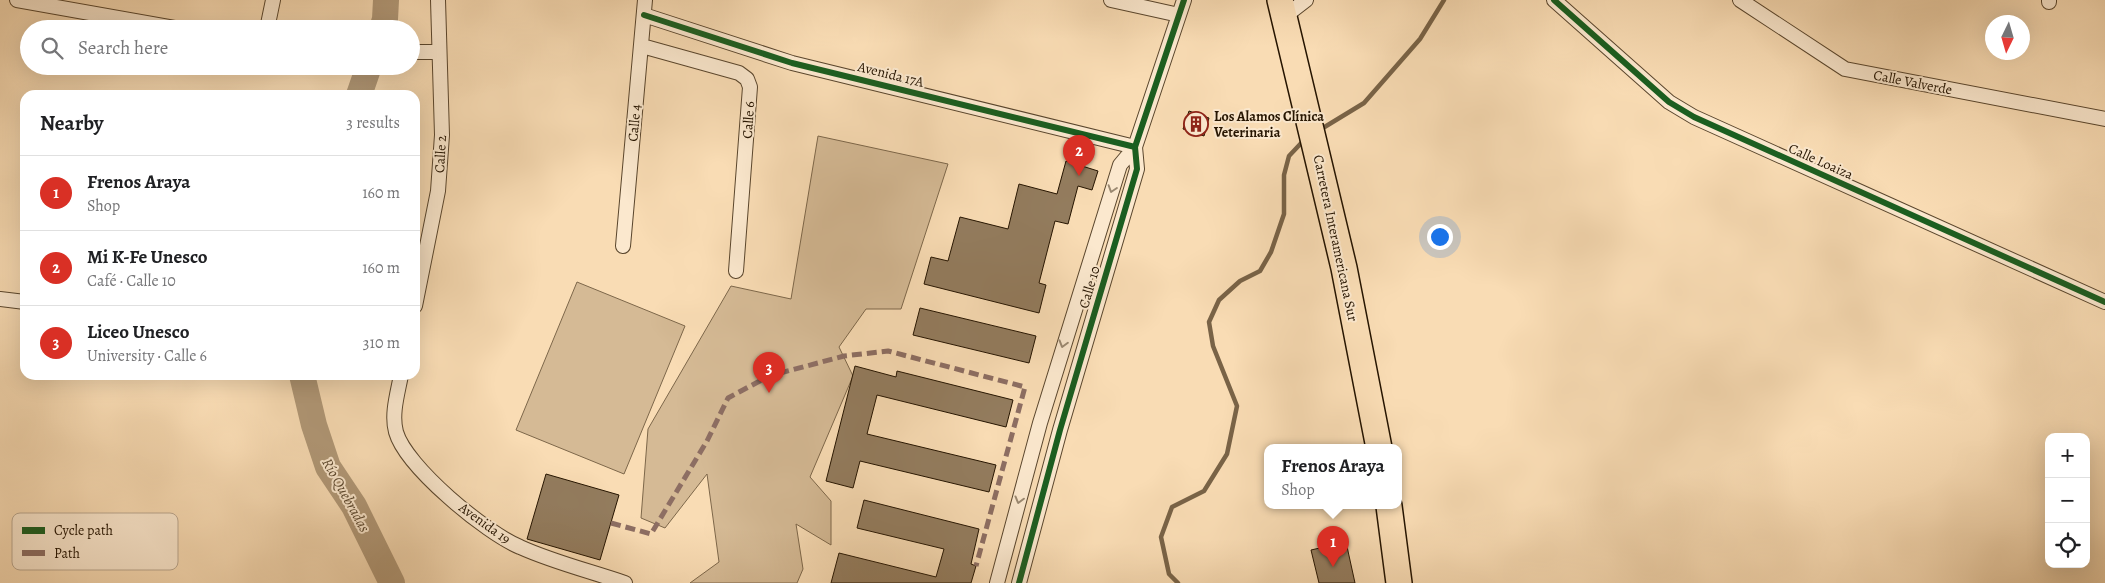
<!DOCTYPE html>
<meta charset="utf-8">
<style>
:root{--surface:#fff;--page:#f6f6f6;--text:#202124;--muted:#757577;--line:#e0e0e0;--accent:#d93025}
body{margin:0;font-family:Alegreya,serif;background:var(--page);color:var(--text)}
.controls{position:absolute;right:15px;bottom:15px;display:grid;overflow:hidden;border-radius:10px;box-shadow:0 5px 20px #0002}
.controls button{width:45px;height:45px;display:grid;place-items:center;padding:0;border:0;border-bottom:1px solid var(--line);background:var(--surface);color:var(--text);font:25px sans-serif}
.compass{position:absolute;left:1985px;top:15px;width:45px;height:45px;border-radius:50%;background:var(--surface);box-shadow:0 5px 20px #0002;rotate:185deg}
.you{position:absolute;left:1439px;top:236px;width:18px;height:18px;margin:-12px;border:4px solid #fff;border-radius:50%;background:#1a73e8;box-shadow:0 0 0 8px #1a73e833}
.badge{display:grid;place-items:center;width:32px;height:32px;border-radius:50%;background:var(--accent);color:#fff;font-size:16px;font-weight:700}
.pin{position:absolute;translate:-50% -41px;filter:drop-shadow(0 1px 2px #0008)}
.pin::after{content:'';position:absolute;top:26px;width:18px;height:15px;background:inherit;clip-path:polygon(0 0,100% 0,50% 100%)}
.popup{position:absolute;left:1264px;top:444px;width:138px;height:65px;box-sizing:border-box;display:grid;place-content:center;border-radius:10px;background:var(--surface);filter:drop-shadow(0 1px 4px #0005);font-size:16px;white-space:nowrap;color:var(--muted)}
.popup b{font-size:19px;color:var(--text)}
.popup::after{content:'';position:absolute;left:50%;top:100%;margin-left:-10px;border:10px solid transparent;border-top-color:var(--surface)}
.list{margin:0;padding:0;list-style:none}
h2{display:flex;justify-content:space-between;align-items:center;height:65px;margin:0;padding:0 20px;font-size:21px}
h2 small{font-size:16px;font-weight:400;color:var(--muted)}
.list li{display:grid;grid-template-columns:32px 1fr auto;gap:15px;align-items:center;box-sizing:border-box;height:75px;padding:0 20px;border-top:1px solid var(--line)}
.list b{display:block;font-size:19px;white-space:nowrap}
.list p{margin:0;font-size:16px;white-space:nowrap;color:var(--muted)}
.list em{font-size:16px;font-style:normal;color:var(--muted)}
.icon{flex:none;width:28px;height:28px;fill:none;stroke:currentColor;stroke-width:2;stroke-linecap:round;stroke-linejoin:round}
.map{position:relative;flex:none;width:2105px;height:583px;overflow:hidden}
.search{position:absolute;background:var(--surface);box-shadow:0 5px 20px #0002;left:20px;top:20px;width:400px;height:55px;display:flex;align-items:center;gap:12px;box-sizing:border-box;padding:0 18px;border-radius:28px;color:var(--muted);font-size:19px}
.panel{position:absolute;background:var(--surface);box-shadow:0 5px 20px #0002;left:20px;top:90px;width:400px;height:290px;border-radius:15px}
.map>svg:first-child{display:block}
.green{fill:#d5ba95;stroke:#7d674a}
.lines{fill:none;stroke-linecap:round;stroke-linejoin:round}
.stream{stroke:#796347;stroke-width:4.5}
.river{stroke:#b19877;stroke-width:26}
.building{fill:#937c5e;stroke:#251400}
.street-casing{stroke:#5a462d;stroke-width:16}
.highway-casing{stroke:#251400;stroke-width:28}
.street{stroke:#fbe8ce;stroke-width:14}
.highway{stroke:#f9dcb4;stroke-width:25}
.quiet{stroke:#8d6e63;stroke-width:5;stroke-dasharray:10 5;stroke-linecap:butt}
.cycleway-casing{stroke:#fbe8ce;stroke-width:9}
.cycleway{stroke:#1b5e20;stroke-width:6}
.oneway{stroke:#9b8971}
.labels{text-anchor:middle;stroke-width:4;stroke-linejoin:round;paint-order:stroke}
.street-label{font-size:14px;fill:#251400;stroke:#fbe8ce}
.poi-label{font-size:14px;font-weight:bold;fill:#251400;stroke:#fbe8ce;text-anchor:start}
.water-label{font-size:15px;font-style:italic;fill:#5d4930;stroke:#fbe8ce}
.key{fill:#fbe8ce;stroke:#bba890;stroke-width:1}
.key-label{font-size:14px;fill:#251400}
</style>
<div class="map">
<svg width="2105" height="583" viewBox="0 0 2105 583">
<rect width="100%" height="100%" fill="#f9dcb4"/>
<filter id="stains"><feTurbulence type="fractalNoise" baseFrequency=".004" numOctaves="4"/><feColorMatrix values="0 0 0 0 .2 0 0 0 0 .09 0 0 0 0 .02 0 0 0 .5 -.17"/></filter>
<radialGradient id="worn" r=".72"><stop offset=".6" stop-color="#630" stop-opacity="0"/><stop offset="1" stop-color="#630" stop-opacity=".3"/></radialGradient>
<path class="green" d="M818 136 948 164 901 309H866L839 347 853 376 810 477 831 501V545L796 524 803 569 797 583H690L719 562 707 474 665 528 641 518 648 429 731 286 791 299Z
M577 282 685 326 624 474 516 430Z"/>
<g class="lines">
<path class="stream" d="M1318 131 1364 103 1420 39 1444 0
M1178 583 1169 574 1161 537 1172 507 1204 491 1227 454 1237 406 1213 346 1209 322 1219 300 1240 281 1260 271 1271 252 1284 214V175L1289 156 1305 139"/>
<path class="river" d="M382 29 385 19 386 0
M359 95 369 66
M302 375 314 425 328 467 354 506 392 583"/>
</g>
<path class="building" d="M1189 111 1209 118 1204 136 1183 129Z
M1066 161 1098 171 1092 190 1078 186 1068 224 1055 221 1039 283 1046 285 1039 313 924 284 931 257 948 261 960 217 1008 229 1019 184 1057 194Z
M920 308 1036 336 1029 363 913 335Z
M855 366 896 377 897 371 1013 400 1006 427 877 395 867 434 996 465 989 492 860 461 853 488 826 481Z
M546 474 619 495 600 560 527 539Z
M864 500 979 529 971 564 976 566 971 583H831L839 553 936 577 944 549 857 528Z
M1346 542 1355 583H1319L1311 550Z"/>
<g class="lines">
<defs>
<path id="street" d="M17 0 180 29
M1111 0 1179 15
M1554 0 1669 102 1694 117 2105 302
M1740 0 1845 69 2105 119
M2049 0V2
M644 15 792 63 1135 147
M1284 17 1306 0
M267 29 273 0
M642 46 739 73 747 79 750 87 736 271
M411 52H439
M623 246 645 0
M0 299 25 302
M415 306 438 191 442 135 438 0
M401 375C398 392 391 414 396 432 406 467 486 533 520 547 553 562 590 571 625 583
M997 583 1040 423 1120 165 1135 147
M1019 583 1060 430 1137 169 1135 147 1184 0"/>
<path id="highway" d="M1280 0 1344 268 1379 448
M1389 506 1399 583"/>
</defs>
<use href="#street" class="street-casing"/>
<use href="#highway" class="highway-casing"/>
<use href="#street" class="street"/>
<use href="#highway" class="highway"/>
<path class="quiet" d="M611 523 651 534 707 441 728 398 769 376 844 356 888 351 1025 387 976 566"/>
<defs>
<path id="cycleway" d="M1554 0 1669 102 1694 117 2105 302
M644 15 792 63 1135 147
M1019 583 1060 430 1137 169 1135 147 1184 0"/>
</defs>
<use href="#cycleway" class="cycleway-casing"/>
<use href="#cycleway" class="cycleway"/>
</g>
<defs><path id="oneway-chevron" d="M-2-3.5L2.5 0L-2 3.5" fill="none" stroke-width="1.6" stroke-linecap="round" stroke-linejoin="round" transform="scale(1.25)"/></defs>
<g class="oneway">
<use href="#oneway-chevron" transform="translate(1112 189) rotate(108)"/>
<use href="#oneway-chevron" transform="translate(1063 344) rotate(106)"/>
<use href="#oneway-chevron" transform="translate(1019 500) rotate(105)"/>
</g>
<defs>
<symbol id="building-ring" viewBox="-11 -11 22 22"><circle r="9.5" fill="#fbe8ce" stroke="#8f2418" stroke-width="1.5"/><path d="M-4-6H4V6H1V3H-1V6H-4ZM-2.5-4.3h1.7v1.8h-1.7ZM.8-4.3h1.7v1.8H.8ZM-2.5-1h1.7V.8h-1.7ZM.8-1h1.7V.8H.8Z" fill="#8f2418"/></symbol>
</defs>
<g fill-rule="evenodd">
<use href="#building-ring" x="1182" y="110" width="28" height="28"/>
</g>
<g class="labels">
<g class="street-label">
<text transform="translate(891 74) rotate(14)" y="5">Avenida 17A</text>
<text transform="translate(1913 82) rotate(11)" y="5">Calle Valverde</text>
<text transform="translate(748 120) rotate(-86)" y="5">Calle 6</text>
<text transform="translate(634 123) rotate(-85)" y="5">Calle 4</text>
<text transform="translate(440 154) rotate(-87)" y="5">Calle 2</text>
<text transform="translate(1821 161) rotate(24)" y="5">Calle Loaiza</text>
<text transform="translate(1336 238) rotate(78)" y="5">Carretera Interamericana Sur</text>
<text transform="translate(1089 287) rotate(-74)" y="5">Calle 10</text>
<text transform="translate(485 523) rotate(36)" y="5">Avenida 19</text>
</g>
<g class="poi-label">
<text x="1214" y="121">Los Alamos Clínica<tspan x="1214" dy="16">Veterinaria</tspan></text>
</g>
<g class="water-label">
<text transform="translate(346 495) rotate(61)" y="5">Río Quebradas</text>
</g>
</g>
<rect x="12" y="513" width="166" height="57" rx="8" class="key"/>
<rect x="22" y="527" width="23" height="7" fill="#1b5e20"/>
<rect x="22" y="550" width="23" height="6" fill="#8d6e63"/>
<g class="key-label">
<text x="54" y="535">Cycle path</text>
<text x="54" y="558">Path</text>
</g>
<rect width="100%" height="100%" filter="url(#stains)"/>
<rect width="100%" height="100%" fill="url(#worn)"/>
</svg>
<div class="controls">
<button>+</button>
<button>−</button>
<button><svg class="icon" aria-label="locate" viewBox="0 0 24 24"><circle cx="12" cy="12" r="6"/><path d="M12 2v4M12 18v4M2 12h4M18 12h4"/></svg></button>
</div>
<svg class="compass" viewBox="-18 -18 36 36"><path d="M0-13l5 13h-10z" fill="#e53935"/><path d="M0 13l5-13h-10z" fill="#757577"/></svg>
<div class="you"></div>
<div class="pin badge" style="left:1333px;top:567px">1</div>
<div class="popup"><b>Frenos Araya</b>Shop</div>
<div class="pin badge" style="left:1079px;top:176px">2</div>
<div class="pin badge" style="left:769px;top:393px">3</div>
<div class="search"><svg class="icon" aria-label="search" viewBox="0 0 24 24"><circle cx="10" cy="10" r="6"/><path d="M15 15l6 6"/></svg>Search here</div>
<section class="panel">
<h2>Nearby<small>3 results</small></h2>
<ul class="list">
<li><span class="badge">1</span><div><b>Frenos Araya</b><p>Shop</p></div><em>160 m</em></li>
<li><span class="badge">2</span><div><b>Mi K-Fe Unesco</b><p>Café · Calle 10</p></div><em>160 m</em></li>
<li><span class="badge">3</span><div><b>Liceo Unesco</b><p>University · Calle 6</p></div><em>310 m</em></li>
</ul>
</section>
</div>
